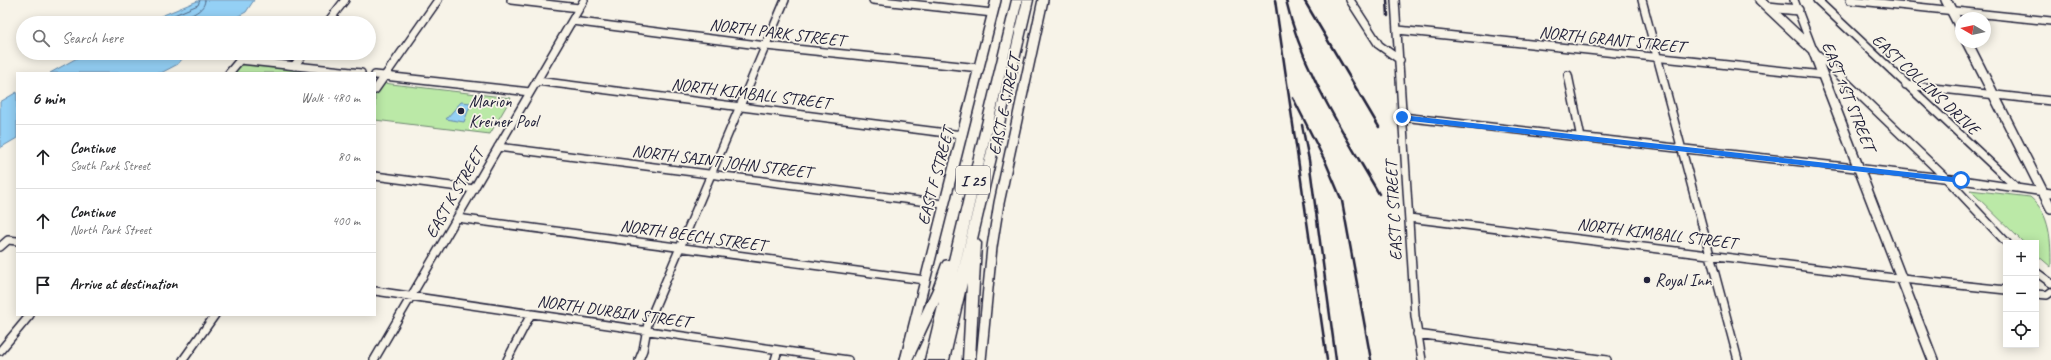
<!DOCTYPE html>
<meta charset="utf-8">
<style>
:root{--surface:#fff;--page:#f6f6f6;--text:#202124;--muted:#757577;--line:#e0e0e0}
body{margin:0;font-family:Caveat,sans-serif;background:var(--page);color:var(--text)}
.controls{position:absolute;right:12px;bottom:12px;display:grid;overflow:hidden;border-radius:0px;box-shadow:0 2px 10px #0003}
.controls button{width:36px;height:36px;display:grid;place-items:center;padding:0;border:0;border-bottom:1px solid var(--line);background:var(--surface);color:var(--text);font:20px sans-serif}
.compass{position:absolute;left:1955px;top:12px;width:36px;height:36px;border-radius:50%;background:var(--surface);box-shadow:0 2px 10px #0003;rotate:279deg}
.stop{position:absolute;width:12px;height:12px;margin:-9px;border:3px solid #1a73e8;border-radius:50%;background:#fff}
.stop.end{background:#1a73e8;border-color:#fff;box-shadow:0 1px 4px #0008}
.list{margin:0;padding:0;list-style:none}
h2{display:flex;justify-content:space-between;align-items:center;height:52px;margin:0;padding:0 16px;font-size:17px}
h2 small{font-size:13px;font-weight:400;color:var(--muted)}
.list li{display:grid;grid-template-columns:26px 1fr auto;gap:12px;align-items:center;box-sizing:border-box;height:64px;padding:0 16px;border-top:1px solid var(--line)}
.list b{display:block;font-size:15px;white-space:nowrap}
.list p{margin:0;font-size:13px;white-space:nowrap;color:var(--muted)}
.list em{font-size:13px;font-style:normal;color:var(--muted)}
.icon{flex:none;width:22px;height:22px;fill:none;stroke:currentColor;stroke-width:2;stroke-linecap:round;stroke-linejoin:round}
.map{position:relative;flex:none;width:2051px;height:360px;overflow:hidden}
.search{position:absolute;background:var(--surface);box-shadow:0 2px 10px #0003;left:16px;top:16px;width:360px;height:44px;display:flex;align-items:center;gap:10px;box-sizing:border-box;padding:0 14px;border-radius:22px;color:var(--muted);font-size:15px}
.panel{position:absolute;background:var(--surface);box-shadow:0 2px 10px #0003;left:16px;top:72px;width:360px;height:244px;border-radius:0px}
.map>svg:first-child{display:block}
.green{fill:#bbe9a7;stroke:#6e8671}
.water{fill:#94d0f5;stroke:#668aab}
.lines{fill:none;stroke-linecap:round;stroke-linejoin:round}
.shore{stroke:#506885;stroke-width:1}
.minor-casing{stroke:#22223b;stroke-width:10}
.major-casing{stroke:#22223b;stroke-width:12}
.highway-casing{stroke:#22223b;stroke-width:3}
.minor{stroke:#f7f3e8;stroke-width:7}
.major{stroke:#f7f3e8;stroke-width:9}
.highway{fill:#f7f3e8;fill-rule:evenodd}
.rail{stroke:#22223b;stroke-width:2.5}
.route{fill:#1a73e8}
.poi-dot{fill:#22223b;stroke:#f7f3e8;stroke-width:1.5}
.labels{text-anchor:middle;stroke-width:3.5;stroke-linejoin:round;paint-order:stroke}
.shield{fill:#f7f3e8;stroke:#62616f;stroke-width:1}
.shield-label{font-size:16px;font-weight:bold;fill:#22223b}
.street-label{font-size:17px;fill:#22223b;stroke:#f7f3e8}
.poi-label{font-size:17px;fill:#22223b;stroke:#f7f3e8;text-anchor:start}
</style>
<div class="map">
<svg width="2051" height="360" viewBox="0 0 2051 360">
<rect width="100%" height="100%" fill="#f7f3e8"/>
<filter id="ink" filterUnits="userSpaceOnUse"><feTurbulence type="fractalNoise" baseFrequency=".025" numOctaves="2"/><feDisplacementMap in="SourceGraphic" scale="8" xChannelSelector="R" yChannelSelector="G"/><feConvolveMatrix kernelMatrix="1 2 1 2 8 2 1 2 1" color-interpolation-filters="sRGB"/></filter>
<g filter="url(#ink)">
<path class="green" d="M245 64 335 73H233L239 66Z
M383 83 511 98 490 134 375 120V95Z
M1970 190 2030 197C2051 214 2051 242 2051 267L2036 254V243H2024Z"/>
<path class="water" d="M200 0H254L246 12 225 23H144Z
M86 53H187L178 64 161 73H50Z
M17 92V138L0 148V102Z
M461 102 471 103 464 122 446 119Z"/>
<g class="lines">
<path class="shore" d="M155 23 198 5 200 0
M169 23C180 19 205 14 205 0"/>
<defs>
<path id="minor" d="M511 0 579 8
M873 0 993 13
M1350 0 1379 45 1400 60
M1395 0 1415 316 1422 360
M1642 0 1738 360
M1794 0 1813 50 1946 178 2007 243
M1817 0 2017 188
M1850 0 2051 21
M572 21 766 46 980 68
M327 23 345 0
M1398 30 1823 75
M294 66 304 53
M229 73 240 60 361 73
M375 75 530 92
M1568 75 1581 138
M537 81 962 135
M1906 85 2051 101
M375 90 438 0
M1402 117 1961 180 2051 193
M498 147 943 204
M375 176 474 189
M457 218 925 280
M1409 218 1902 279 2006 290
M0 247 8 240 17 241
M2036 272 2051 283
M375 291 848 360
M2036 294 2047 295 2051 292
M1417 334 1607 360
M0 351 30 315
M183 360 215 315
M374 360 584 0
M507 360 531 314
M639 360 643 350 648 323 785 0
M775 360 778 350"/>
<path id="major" d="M1760 0 1813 50 1933 360
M1946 0 1961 29
M1768 7 1798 10
M1967 42 2051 208
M905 360 996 0
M981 360 992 247 999 203 1043 0"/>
<path id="highway" d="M1012 0H1022L956 281 1023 0H1033L977 239 981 243 975 360H963L967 283 949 360H925L939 302 912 360H900L933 289 942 264 944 261 949 260Z"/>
</defs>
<use href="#minor" class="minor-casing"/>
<use href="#major" class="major-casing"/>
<use href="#highway" class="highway-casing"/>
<use href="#minor" class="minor"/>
<use href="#major" class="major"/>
<use href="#highway" class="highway"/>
<path class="rail" d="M1275 0 1327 360
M1286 0C1302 71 1343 131 1379 194
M1304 0 1379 127
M1387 0 1388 16
M1293 98 1326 163 1342 201 1371 360
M1302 125 1309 160 1336 360"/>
</g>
</g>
<path class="route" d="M1402 115 1961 178 1964 180 1961 183 1402 120 1399 117Z"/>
<g class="poi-dot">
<circle cx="461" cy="111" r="4"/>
<circle cx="1647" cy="280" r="4"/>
</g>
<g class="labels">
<rect class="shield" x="956" y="166" width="34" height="28" rx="3"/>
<g class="shield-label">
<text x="973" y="186">I 25</text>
</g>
<g class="street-label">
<text transform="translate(777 32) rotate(7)" y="6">NORTH PARK STREET</text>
<text transform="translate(1612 39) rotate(6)" y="6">NORTH GRANT STREET</text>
<text transform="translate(1926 84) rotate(43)" y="6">EAST COLLINS DRIVE</text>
<text transform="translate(751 93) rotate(7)" y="6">NORTH KIMBALL STREET</text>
<text transform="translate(1849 96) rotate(68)" y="6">EAST 1ST STREET</text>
<text transform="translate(1004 105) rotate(-78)" y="6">EAST E STREET</text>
<text transform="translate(722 161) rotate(7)" y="6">NORTH SAINT JOHN STREET</text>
<text transform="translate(935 176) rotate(-75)" y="6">EAST F STREET</text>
<text transform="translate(454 193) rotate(-60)" y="6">EAST K STREET</text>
<text transform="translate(1393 211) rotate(-93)" y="6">EAST C STREET</text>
<text transform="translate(1657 233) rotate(7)" y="6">NORTH KIMBALL STREET</text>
<text transform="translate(693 235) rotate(8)" y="6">NORTH BEECH STREET</text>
<text transform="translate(614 311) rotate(8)" y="6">NORTH DURBIN STREET</text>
</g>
<g class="poi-label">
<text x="469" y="107">Marion<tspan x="469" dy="20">Kreiner Pool</tspan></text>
<text x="1655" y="286">Royal Inn</text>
</g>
</g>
</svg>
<div class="controls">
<button>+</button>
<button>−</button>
<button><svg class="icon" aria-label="locate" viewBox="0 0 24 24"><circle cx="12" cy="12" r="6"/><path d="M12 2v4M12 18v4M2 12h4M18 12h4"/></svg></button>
</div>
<svg class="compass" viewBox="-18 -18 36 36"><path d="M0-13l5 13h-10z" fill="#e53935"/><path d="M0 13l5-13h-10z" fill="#757577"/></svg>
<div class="stop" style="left:1961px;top:180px"></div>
<div class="stop end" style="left:1402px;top:117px"></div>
<div class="search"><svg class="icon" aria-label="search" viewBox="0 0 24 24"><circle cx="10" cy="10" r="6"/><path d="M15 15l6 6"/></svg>Search here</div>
<section class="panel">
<h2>6 min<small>Walk · 480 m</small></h2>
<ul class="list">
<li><svg class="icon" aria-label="ahead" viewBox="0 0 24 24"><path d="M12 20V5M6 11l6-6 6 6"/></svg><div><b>Continue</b><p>South Park Street</p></div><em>80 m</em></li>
<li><svg class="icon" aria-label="ahead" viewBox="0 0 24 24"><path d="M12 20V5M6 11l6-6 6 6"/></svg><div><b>Continue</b><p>North Park Street</p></div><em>400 m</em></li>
<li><svg class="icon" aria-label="arrive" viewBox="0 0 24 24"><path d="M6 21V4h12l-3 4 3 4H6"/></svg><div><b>Arrive at destination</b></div></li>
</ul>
</section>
</div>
